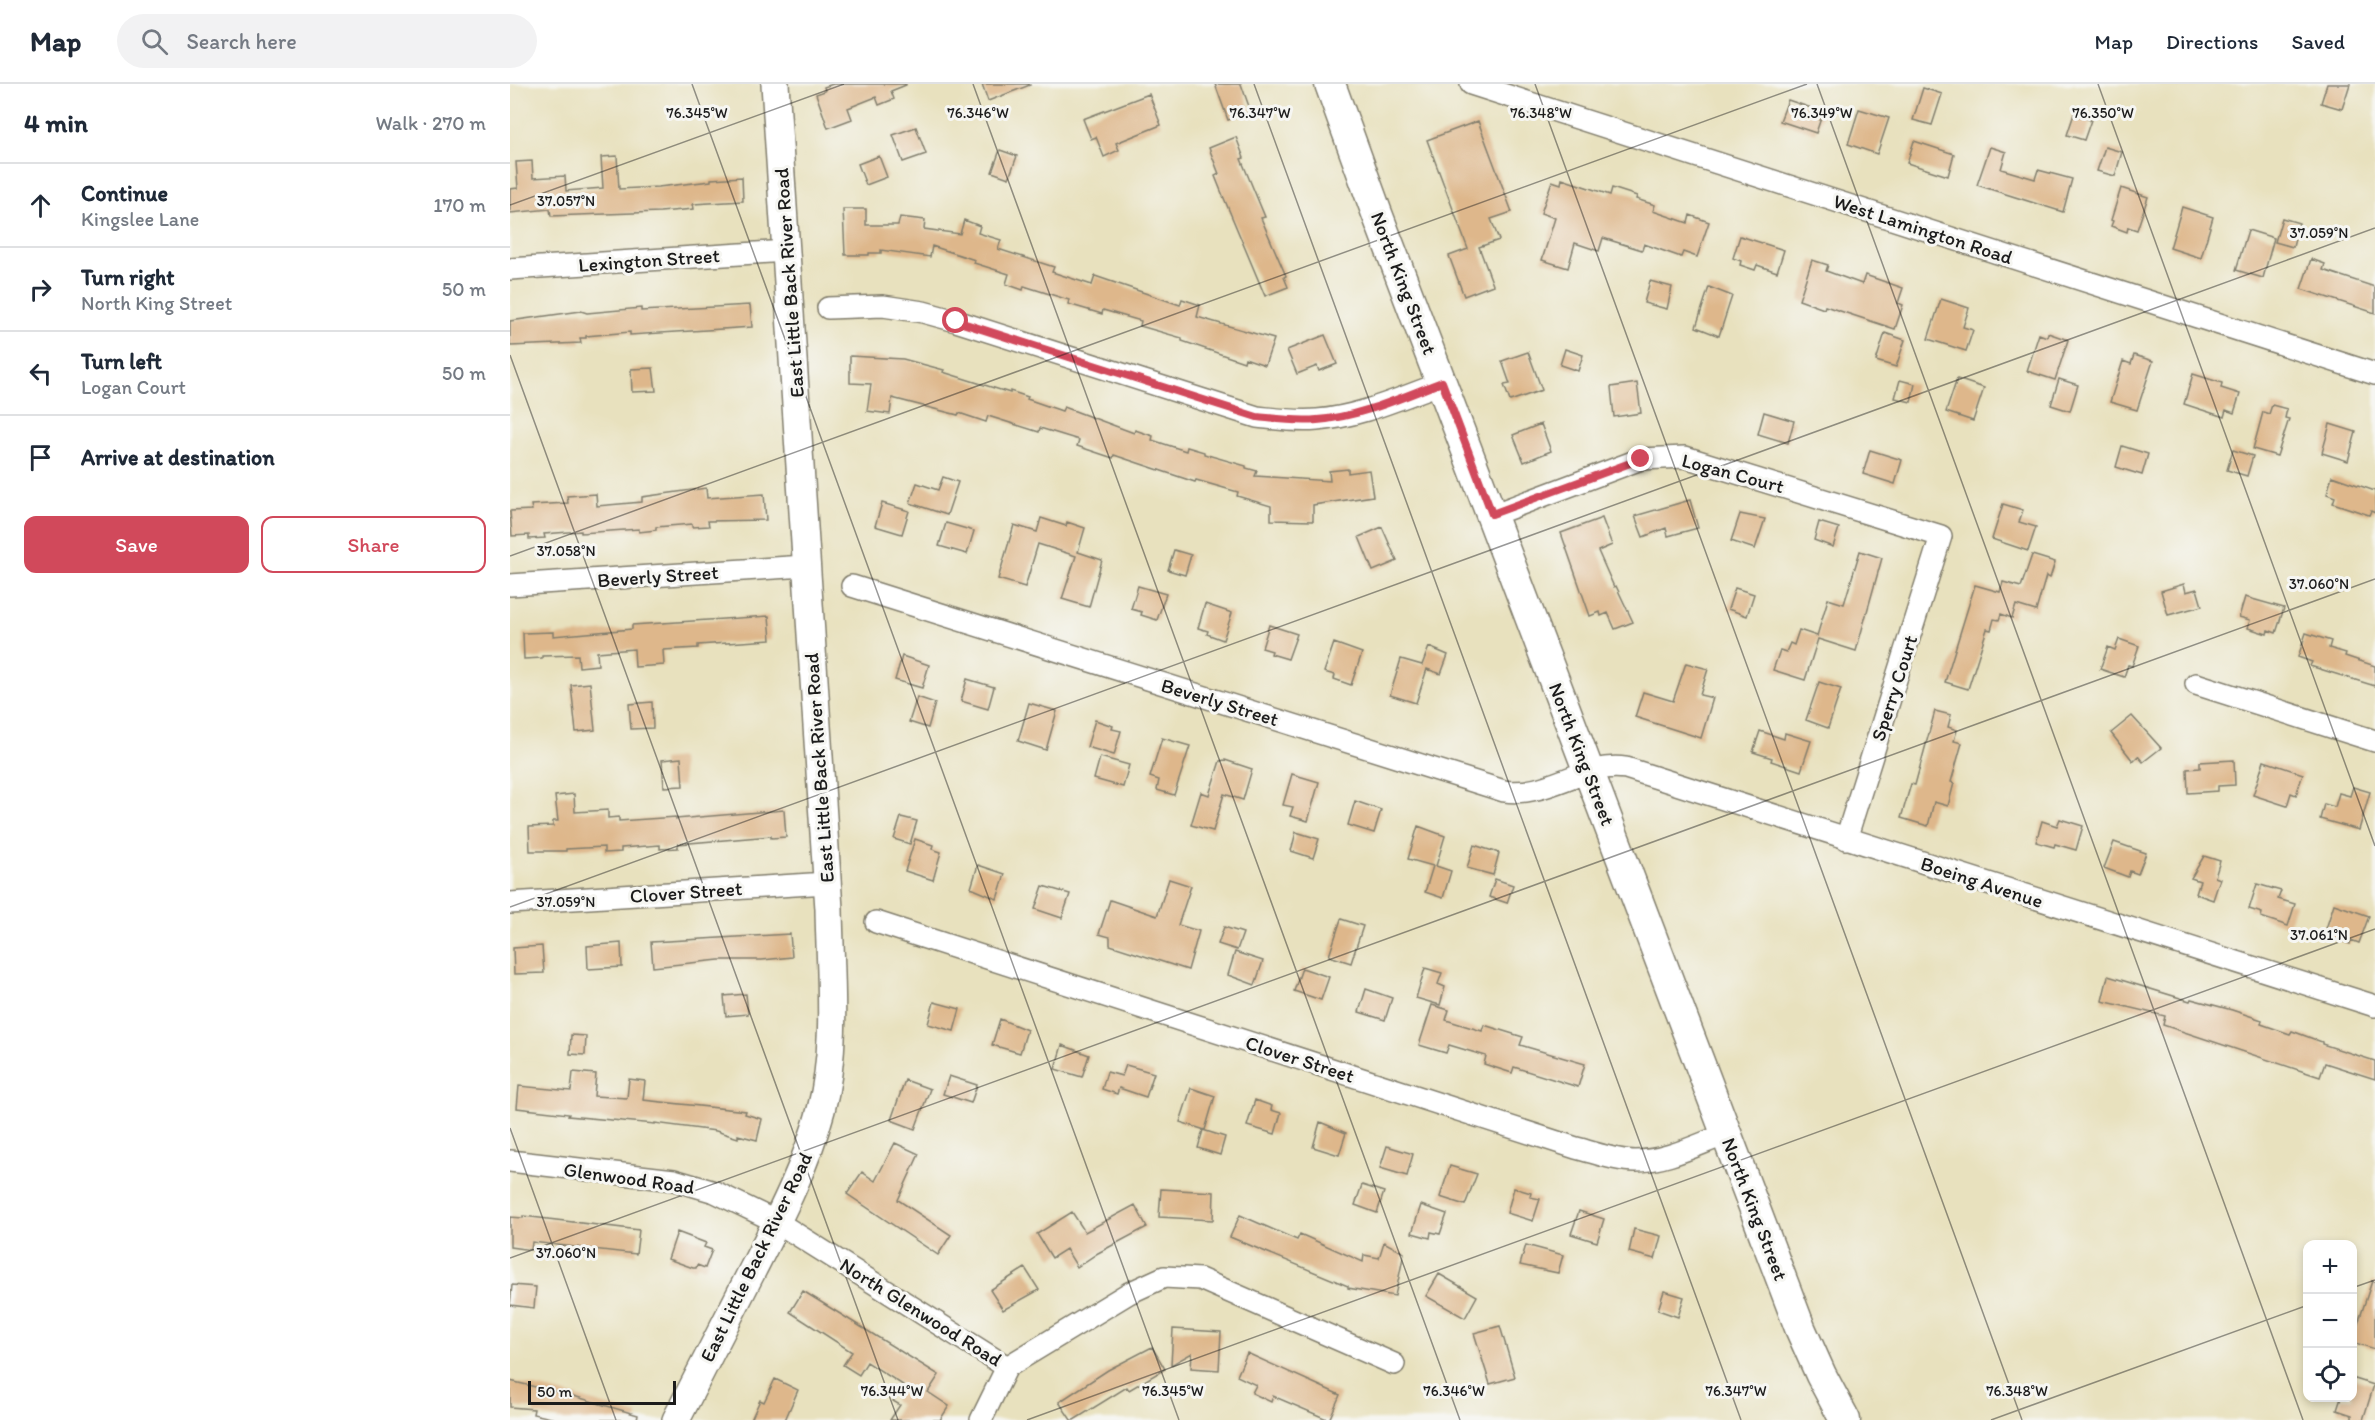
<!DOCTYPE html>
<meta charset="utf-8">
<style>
:root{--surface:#fff;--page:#f2f2f3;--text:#1f2937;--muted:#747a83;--line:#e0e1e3;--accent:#d1495b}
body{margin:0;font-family:Itim,sans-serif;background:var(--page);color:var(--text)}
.controls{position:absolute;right:18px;bottom:18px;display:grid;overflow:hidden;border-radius:12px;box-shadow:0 3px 9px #0003}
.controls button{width:54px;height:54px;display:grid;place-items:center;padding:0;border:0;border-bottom:2px solid var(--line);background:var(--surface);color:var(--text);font:30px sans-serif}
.scale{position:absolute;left:18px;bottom:15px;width:148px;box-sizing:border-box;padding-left:6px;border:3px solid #1c1c1c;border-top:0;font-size:16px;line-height:21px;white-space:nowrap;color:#1c1c1c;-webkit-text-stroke:4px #f6f6f2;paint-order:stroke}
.stop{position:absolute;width:18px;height:18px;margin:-14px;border:4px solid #d1495b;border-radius:50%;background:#fff}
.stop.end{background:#d1495b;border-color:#fff;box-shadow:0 2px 6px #0008}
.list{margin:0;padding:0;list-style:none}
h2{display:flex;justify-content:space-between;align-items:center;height:78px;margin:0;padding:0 24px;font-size:26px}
h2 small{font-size:20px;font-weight:400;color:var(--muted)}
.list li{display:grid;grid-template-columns:39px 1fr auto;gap:18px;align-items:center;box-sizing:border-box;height:84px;padding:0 24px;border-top:2px solid var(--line)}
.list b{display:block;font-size:22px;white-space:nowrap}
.list p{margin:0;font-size:20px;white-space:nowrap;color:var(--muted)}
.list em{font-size:20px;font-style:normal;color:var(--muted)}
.actions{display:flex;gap:12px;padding:18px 24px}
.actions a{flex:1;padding:14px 0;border:2px solid var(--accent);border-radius:12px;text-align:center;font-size:21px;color:var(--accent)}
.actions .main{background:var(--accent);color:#fff}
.icon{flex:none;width:33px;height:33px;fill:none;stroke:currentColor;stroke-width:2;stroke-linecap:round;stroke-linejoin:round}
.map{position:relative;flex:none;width:1865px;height:1336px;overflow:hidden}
header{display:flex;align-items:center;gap:36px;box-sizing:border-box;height:84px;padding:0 30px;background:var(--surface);border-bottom:2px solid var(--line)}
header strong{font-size:28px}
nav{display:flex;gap:33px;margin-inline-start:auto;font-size:21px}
.search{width:420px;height:54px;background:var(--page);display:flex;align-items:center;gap:15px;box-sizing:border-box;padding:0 21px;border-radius:33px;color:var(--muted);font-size:22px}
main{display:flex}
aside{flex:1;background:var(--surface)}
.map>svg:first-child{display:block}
.building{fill:#deb78b}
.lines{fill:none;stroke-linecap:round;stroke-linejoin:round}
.minor-casing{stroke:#827e6d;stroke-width:24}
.tertiary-casing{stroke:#827e6d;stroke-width:30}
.secondary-casing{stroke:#827e6d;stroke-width:33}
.minor{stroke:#fff;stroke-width:21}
.tertiary{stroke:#fff;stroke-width:27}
.secondary{stroke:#fff;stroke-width:30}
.route{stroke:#d1495b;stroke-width:8}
.ticks{fill:none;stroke:#1c1c1c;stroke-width:1.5;stroke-opacity:0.45}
.labels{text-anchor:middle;stroke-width:6;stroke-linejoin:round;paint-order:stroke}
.street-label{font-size:20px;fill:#1c1c1c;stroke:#f6f6f2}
.ticks-label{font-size:15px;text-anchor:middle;fill:#1c1c1c;stroke:#f6f6f2;stroke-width:6;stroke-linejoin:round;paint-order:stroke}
</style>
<header>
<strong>Map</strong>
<div class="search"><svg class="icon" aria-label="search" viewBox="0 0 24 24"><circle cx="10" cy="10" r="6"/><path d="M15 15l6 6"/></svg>Search here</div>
<nav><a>Map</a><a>Directions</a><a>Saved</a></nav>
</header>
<main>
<aside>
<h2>4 min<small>Walk · 270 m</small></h2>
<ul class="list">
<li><svg class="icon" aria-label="ahead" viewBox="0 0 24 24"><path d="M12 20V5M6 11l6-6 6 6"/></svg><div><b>Continue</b><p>Kingslee Lane</p></div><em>170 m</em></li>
<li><svg class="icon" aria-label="right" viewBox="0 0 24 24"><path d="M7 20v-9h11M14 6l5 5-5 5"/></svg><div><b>Turn right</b><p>North King Street</p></div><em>50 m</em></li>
<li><svg class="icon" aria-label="left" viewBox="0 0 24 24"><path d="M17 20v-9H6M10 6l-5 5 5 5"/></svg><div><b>Turn left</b><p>Logan Court</p></div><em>50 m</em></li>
<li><svg class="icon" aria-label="arrive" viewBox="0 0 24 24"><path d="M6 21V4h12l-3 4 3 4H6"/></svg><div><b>Arrive at destination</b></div></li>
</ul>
<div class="actions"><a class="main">Save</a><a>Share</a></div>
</aside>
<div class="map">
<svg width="1865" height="1336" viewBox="0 0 1865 1336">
<rect width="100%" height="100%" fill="#f6f6f2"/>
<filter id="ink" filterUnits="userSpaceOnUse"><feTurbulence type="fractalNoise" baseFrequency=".0167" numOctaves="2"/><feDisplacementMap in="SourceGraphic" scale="12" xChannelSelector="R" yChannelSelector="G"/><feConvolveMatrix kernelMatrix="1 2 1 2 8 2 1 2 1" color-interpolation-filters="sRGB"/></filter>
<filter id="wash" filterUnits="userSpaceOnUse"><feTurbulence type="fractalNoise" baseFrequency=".008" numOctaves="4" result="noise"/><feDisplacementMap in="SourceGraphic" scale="24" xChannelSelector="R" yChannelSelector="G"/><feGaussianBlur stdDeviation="1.35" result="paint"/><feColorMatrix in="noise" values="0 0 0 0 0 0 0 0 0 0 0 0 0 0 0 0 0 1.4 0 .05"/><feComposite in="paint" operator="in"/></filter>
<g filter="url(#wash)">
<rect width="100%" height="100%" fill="#e8e1be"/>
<g id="blocks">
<path class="building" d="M323 0H396V1L381 7 384 15 369 21 366 13 338 24 342 35 318 44 306 10 315 7 314 3Z
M472 0H519L520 1 478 17Z
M705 0H731L741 28 718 36Z
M1817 0H1840L1832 25 1811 19Z
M1413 4 1432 10 1422 41 1403 36Z
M639 10 651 41 606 59 609 66 594 73 586 53 581 55 573 35Z
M1278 16 1313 28 1306 49 1270 37Z
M1349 25 1379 34 1367 70 1338 60Z
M1564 30 1581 36 1574 56 1557 51Z
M968 37 1002 128 981 135 989 156 969 163 983 201 954 212 939 172 958 165 917 56Z
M406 43 416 70 393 78 383 51Z
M726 53 734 74 731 75 755 133 751 134 776 192 774 193 778 203 755 212 711 107 705 92 709 90 699 64Z
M1404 57 1444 70 1438 92 1397 79Z
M1480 63 1496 68 1491 85 1525 95 1528 86 1562 95 1553 128 1467 101Z
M1595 63 1612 68 1605 92 1587 87Z
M490 66 507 72 499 94 482 88Z
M107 72 109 105 148 103 201 97V95L232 93 233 117 183 120 184 125 150 128 41 132 40 125 0 129V105L8 104 6 78 22 77 23 94 55 92 56 107 93 104 91 73Z
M369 72 377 93 356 101 348 80Z
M1052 95 1100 111 1102 104 1127 112 1126 115 1145 121 1143 127 1178 139 1180 131 1199 138 1187 173 1173 168 1171 173 1134 160 1132 166 1093 154 1089 167 1065 159 1058 184 1032 176 1045 134 1031 129 1042 97 1051 100Z
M1611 104 1638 113 1627 146 1618 143 1617 148 1601 142 1603 137 1601 136Z
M1672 123 1703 133 1691 174 1660 164Z
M333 125H356V141H388L390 133 415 136 414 145 450 150 454 136 470 142 468 149 491 156 488 165 544 183 542 188 582 201 585 192 670 221 672 215 690 221 687 233 764 255 755 281 735 274 734 278 672 257V254L630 242 631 237 593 226 592 230 558 220 559 216 514 202 513 206 496 200 499 190 464 179 465 176 422 162 420 173 371 166V169H359V171H335Z
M1772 134 1789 139 1783 163 1765 158Z
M1738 146 1764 154 1753 194 1726 186Z
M1230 152 1274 166 1267 188 1247 181 1245 186 1230 181 1231 177 1223 174Z
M1801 175 1815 180 1813 186 1865 203V229L1791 205Z
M1302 176 1318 181 1316 187 1352 200 1355 191 1393 204 1388 219 1393 221 1385 245 1315 222 1314 225 1289 216Z
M1140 197 1162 203 1157 225 1134 219Z
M1199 203 1222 212 1209 252 1186 243Z
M1431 215 1459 224 1453 243 1463 246 1456 267 1418 255Z
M240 221 242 243 120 251V248L76 252V254H70L71 259 0 262V237L71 227 77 229 131 224V227Z
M1375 249 1395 256 1386 283 1366 277Z
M1538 249 1558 256 1545 296 1517 287 1529 250 1537 253Z
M815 251 827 280 809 287 807 282 787 290 777 266Z
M1055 265 1073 271 1068 287 1050 281Z
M1018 268 1032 306 1000 317 994 301 1000 300 992 277Z
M1624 271 1643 277 1627 326 1600 318 1613 277 1621 280Z
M340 272 393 275 434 286 433 288 500 309V307L518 313 517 315 552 327 554 323 624 349 625 346 643 352 642 356 676 367 677 363 694 368V370L736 382V384L747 387 745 392 820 397 819 387 838 385V389L859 386 863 412 803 421V437L761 436V422L727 412 728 408 686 396 685 398 604 371 603 374 567 362 569 356 530 344 529 348 478 332 476 338 449 329 448 331 382 314 380 330 357 327 361 300 340 299Z
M143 284 146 307 122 308 121 285Z
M1683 290 1712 299 1711 304 1730 310 1724 329 1716 326 1714 333 1674 320Z
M1447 295 1474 304 1463 337 1436 328Z
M1549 295 1568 301 1560 327 1541 321Z
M1390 296 1405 300 1401 318 1385 314Z
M1127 299 1131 329 1104 333 1101 303Z
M1762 321 1777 325 1775 334 1779 335 1767 372 1743 365 1753 328 1759 330Z
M1254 328 1284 337 1278 359 1248 350Z
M1031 340 1041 367 1014 378 1003 351Z
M1820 340 1846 348 1838 377 1812 369Z
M1612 362 1638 370 1632 391 1606 383Z
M1360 366 1392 376 1385 400 1353 390Z
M1723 366 1743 372 1737 392 1717 386Z
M1822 392 1865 407V429L1861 427 1859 431 1823 419 1825 413 1817 410Z
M433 393 448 398 437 431 400 419 407 399 428 406Z
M196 404 197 414 254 410 256 436 198 437 199 442 182 443V440L146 443V446L129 448V445L71 449V447L34 450 35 454 19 455V451L2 452 0 427 22 426 21 421 58 419 57 412 86 410 87 422 132 418V413Z
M1180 416 1188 444 1158 452 1156 444 1133 453 1125 432Z
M372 419 399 427 392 450 365 442Z
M1493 420 1513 426 1509 438 1526 443 1518 467 1482 455Z
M1230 430 1255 435 1245 465 1221 457Z
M531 434 556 442 557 438 575 444 568 468 592 476 579 523 552 515 566 472 528 460 515 503 488 495 504 441 527 448Z
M1092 434 1102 461 1088 467 1104 503 1106 502 1123 538 1105 545 1098 529 1091 532 1090 528 1080 532 1051 449Z
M1309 438 1329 444 1323 463 1304 456Z
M436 439 464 447 457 470 429 462Z
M872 443 887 477 863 487 849 453Z
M664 466 681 471 675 491 658 486Z
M1350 467 1372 474 1346 567 1308 555 1295 596 1263 586 1270 566 1276 568 1280 559 1284 561 1289 546 1307 552 1318 515 1334 520Z
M1522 471 1545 478 1540 494 1536 492 1526 527 1506 521 1502 534 1491 530 1489 536 1484 535 1481 546 1477 545 1458 605 1435 598 1465 501 1490 508 1493 498 1511 503Z
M1674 500 1676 508 1687 505 1692 522 1658 531 1651 507Z
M628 502 656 510 647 536 631 531 632 528 621 525Z
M1225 504 1244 510 1237 532 1218 525Z
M1735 513 1774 524 1766 549 1758 546 1757 550 1738 544 1740 536 1729 533Z
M695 520 722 529 713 556 697 550 698 547 688 544Z
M259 532 261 556 188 561V564L153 566 154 581 125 583 124 565 87 568 88 581 69 583 68 571 32 572V574L14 575 13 549 43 548V552L122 545V541Z
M759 541 787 550 778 575 761 570 762 567 752 564Z
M1796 549 1821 557 1819 564 1836 569 1835 572 1865 582V602L1800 582 1802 578 1788 573Z
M1609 555 1629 562 1622 582 1618 581 1614 593 1590 585 1598 563 1605 566Z
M824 559 852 569 841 601 824 595 825 591 814 588Z
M919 563 938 571 931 590 917 585 906 619 880 611 891 575 912 581Z
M392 572 419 581 412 604 385 596Z
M1176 579 1198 585 1190 611 1203 614 1191 654 1125 633 1133 608 1163 617Z
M457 595 484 603 478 625 451 617Z
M1309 598 1331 605 1318 644 1296 636Z
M80 599 85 646 66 648 61 601Z
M407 613 425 619 418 644 399 638Z
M142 618 143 644 121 645 119 620Z
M519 619 547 627 536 666 508 657Z
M1425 627 1441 631 1438 643 1447 646 1444 657 1452 659 1441 698 1444 699 1438 722 1424 718 1418 742 1391 734 1401 700 1405 701Z
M1622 632 1651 664 1633 678 1628 672 1623 677 1601 649Z
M585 636 603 642 602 645 611 647 604 671 577 663Z
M1250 647 1274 655 1275 649 1301 657 1291 687 1261 677 1262 674 1243 668Z
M652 654 680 662 664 711 647 706 649 696 640 693Z
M590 673 619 681 613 703 584 695Z
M171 674 173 702 154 703 152 676Z
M715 676 742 685 733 716 714 710 703 747 681 741 691 708 699 711 710 677Z
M1724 676 1725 701 1708 702V707L1678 709 1677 685 1690 684V678Z
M1754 677 1793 690 1786 711 1781 709 1777 722 1743 711Z
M782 690 809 698 798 737 780 732 783 723 773 721Z
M1843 703 1860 708 1849 746 1810 735 1814 720 1825 723 1829 709 1840 712Z
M64 710 65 728 98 726V734L109 733V737L166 733V735L274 726 276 753 261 754V752L168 760V764L150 765V761L111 764V768L94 769V763L56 765V767H20L19 743 43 742V737H48L45 712Z
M845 717 871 726 864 749 838 741Z
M391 733 407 737 400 760 384 755Z
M1550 735 1573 742 1566 766 1545 760 1544 763 1526 758 1532 737 1547 742Z
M908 742 935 752 926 782 941 787 933 814 915 808 923 782 898 775Z
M786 748 809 755 803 774 781 767Z
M405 755 423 761 422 765 431 768 423 796 395 787Z
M1604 758 1636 769 1628 790 1620 787 1618 793 1594 784Z
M964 761 989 769 983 791 957 784Z
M1694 772 1710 777 1705 793 1710 795 1703 816 1686 810 1690 797 1681 794Z
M468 781 495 790 487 815 461 804Z
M659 795 681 802 668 841 689 847 678 886 600 861V853L589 850 600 816 647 832Z
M985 795 1003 801 997 819 979 813Z
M1747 800 1771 807 1768 815 1785 820 1778 842 1751 833 1752 829 1739 825Z
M533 802 560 810 552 834 525 825Z
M1824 820 1859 832 1849 859 1841 856 1840 860 1814 851Z
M831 835 853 842 841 879 819 872Z
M714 843 733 849 727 866 708 860Z
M280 850 282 873 252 876H209L143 883 141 858Z
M111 859 112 883 78 885 77 862Z
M32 862 34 889 4 890 3 864Z
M725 868 753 877 745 901 718 891Z
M792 884 819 893 811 916 784 907Z
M915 884 932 889 928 900 935 903 930 921 906 914Z
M1598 892 1680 917 1681 915 1722 926 1752 936 1751 940 1780 950 1782 947 1812 958V960L1865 977V995L1815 979 1810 993 1653 941 1655 932 1592 917Z
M856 905 882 914 875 936 849 928Z
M236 910 238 930 216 932 214 912Z
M424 918 450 925 444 947 418 940Z
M922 921 939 926 936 936 972 947 974 941 1013 953 1010 961 1075 980 1068 1003 1004 983 1002 989 974 980 976 972 939 961 936 969 909 961Z
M490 935 517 946 510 969 482 961Z
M61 951 76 952 75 971 60 970Z
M552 961 579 971 572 993 545 985Z
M616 981 644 989 636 1013 609 1004 607 1010 592 1005 597 988 612 992Z
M63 988 86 990 84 1012 117 1014 119 995 135 997 133 1016 236 1027 235 1030 252 1035 247 1056 228 1051V1054L206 1047 145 1039V1040L58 1032 59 1030 7 1024 9 1002 61 1007Z
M439 992 467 1001 461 1019 433 1010Z
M395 996 420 1005 405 1045 381 1036Z
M681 1004 705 1012 695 1046 670 1038Z
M745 1016 762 1022 761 1026 771 1029 765 1050 737 1042Z
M810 1038 836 1049 829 1071 803 1063Z
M693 1046 715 1053 710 1071 688 1064Z
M385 1059 409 1070 388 1116 441 1151 428 1171 337 1110 352 1088 365 1097Z
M877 1062 903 1070 897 1092 870 1084Z
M940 1082 967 1090 955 1121 930 1113Z
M852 1101 874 1108 867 1129 845 1121Z
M1004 1104 1021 1109 1020 1113 1030 1115 1023 1137 997 1129Z
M651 1105 704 1108 703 1136 649 1133Z
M625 1121 637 1143 588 1169 567 1183 556 1165 542 1174 527 1150 562 1128 575 1148Z
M911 1121 937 1130 930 1150 921 1148 920 1154 902 1149Z
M1069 1127 1094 1135 1087 1158 1061 1150Z
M730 1131 787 1156 790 1150 853 1178 854 1171 869 1174 874 1158 894 1169 885 1212 838 1204V1202L720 1153Z
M13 1132 129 1146 126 1170 22 1158 21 1166 0 1163V1133L13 1134Z
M1124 1145 1151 1152 1145 1175 1119 1168Z
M167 1148 196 1159 194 1163 202 1166 195 1184 187 1181 186 1184H183L158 1175Z
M1016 1161 1053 1171 1048 1189 1010 1181Z
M515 1184 529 1206 493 1226 480 1206Z
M929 1190 967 1212 955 1234 916 1212Z
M1862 1197 1865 1198V1265L1842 1258Z
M2 1201 26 1203 24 1224 0 1221Z
M293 1207 429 1291 418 1308 439 1322 430 1336H380L390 1321 383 1317 393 1301 357 1278 349 1291 333 1281 342 1268 280 1228Z
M1154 1207 1174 1213 1168 1233 1148 1226Z
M990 1242 1005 1293 980 1300 964 1249Z
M663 1245 711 1248 709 1286 681 1284 682 1269 661 1281Z
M642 1263 655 1285 619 1306 617 1303 564 1336H561L549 1318 598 1286Z
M737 1269 830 1311 819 1336 763 1312 761 1318 742 1309 746 1301 727 1292Z
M1842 1294 1864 1301 1853 1336H1842V1331L1827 1326 1831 1314H1842Z
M265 1295 288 1306 275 1336H241L250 1316 254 1318Z
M0 1297 60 1311 128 1331 127 1336H50L23 1330 24 1325 0 1323Z"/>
</g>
</g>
<g filter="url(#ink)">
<use href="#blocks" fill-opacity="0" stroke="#827e6d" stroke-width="1.5"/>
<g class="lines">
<defs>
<path id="minor" d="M961 0 1865 290
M0 185 277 167
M318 224 373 222 413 228 446 237 747 333C767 335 787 338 807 336 850 333 892 313 932 299
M982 431 1131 375 1175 373 1431 452 1336 755
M0 501 295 482
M342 502 994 707C1037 714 1074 677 1116 684L1865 922
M1686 600 1865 657
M0 819 317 799
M366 838 1066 1064C1086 1069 1106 1077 1126 1077 1157 1077 1188 1060 1217 1050
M0 1077 164 1096 205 1108 267 1138 497 1283 619 1209 654 1193 690 1195 884 1280
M471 1336 497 1283"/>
<path id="tertiary" d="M166 1336C192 1286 217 1235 243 1185 269 1134 296 1082 311 1026 328 961 320 891 319 825L265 0"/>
<path id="secondary" d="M820 0 866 127 1290 1244 1311 1291 1335 1336"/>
</defs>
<use href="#minor" class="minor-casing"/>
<use href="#tertiary" class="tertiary-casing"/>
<use href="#secondary" class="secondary-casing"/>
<use href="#minor" class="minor"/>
<use href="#tertiary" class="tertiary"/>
<use href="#secondary" class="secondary"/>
</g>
</g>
<g class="lines" filter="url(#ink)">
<path class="route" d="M446 237 747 333C767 335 787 338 807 336 850 333 892 313 932 298L982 430 1131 375"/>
</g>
<path class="ticks" d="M182 0 669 1336M463 0 950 1336M744 0 1231 1336M1025 0 1512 1336M1307 0 1793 1336M1588 0 1865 762M0 121 334 0M0 271 388 1336M0 472 1297 0M0 823 1865 144M0 1044 106 1336M0 1174 1865 495M1842 1204 1865 1196M517 1336 1865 845M1481 1336 1798 1221"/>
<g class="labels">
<g class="street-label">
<text transform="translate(1413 145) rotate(18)" y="7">West Lamington Road</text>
<text transform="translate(139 176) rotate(-4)" y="7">Lexington Street</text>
<text transform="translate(279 199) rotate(-94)" y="7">East Little Back River Road</text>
<text transform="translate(894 199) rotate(69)" y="7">North King Street</text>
<text transform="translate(1223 389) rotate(15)" y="7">Logan Court</text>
<text transform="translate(148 492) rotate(-4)" y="7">Beverly Street</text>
<text transform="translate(1384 604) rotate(-72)" y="7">Sperry Court</text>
<text transform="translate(710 618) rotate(17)" y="7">Beverly Street</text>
<text transform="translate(1072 670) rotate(69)" y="7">North King Street</text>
<text transform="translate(309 684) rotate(-94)" y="7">East Little Back River Road</text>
<text transform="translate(1472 798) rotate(18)" y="7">Boeing Avenue</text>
<text transform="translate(176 808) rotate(-4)" y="7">Clover Street</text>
<text transform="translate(790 975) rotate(18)" y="7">Clover Street</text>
<text transform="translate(119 1094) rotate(8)" y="7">Glenwood Road</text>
<text transform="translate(1245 1125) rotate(69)" y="7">North King Street</text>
<text transform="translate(246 1173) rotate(-64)" y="7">East Little Back River Road</text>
<text transform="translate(411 1228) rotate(32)" y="7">North Glenwood Road</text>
</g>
</g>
<g class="ticks-label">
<text x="187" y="34">76.345°W</text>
<text x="468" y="34">76.346°W</text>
<text x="750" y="34">76.347°W</text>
<text x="1031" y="34">76.348°W</text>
<text x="1312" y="34">76.349°W</text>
<text x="1593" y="34">76.350°W</text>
<text x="56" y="122">37.057°N</text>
<text x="1809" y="154">37.059°N</text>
<text x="56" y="472">37.058°N</text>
<text x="1809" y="505">37.060°N</text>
<text x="56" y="823">37.059°N</text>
<text x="1809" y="856">37.061°N</text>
<text x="56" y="1174">37.060°N</text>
<text x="382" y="1312">76.344°W</text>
<text x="663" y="1312">76.345°W</text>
<text x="944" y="1312">76.346°W</text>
<text x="1226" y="1312">76.347°W</text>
<text x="1507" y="1312">76.348°W</text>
</g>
</svg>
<div class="controls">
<button>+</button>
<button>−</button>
<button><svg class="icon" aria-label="locate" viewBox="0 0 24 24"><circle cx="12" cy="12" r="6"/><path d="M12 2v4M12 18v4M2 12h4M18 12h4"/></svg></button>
</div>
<div class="scale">50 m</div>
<div class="stop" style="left:446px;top:237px"></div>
<div class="stop end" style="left:1131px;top:375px"></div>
</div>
</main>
